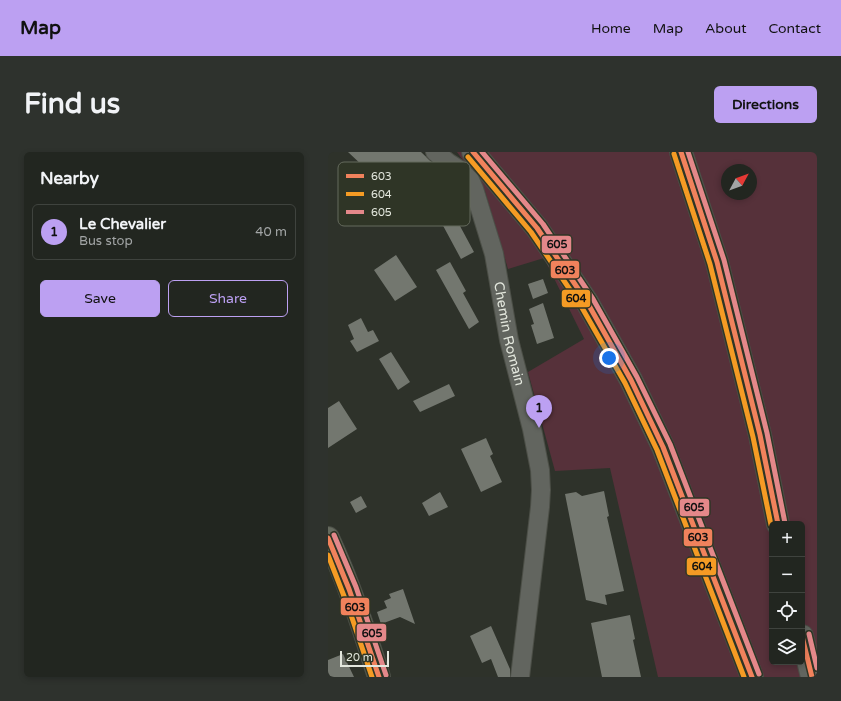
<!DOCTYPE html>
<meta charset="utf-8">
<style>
:root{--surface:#222620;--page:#2e322d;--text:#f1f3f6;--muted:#a2a5a5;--line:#3f433e;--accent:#bca0f2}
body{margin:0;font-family:"Varela Round",sans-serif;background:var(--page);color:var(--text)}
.controls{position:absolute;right:12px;bottom:12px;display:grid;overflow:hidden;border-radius:6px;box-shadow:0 2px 6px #0003}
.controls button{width:36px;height:36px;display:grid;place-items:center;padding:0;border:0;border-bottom:1px solid var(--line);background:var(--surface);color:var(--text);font:20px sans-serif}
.compass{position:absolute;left:393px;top:12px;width:36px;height:36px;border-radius:50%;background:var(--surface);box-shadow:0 2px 6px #0003;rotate:49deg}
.scale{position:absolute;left:12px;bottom:10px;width:49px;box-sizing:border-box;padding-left:4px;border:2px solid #e3e7dd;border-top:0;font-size:11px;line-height:14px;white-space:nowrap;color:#e3e7dd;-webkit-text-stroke:3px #2f3526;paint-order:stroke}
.you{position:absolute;left:281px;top:206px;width:14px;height:14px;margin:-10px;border:3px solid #fff;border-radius:50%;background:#1a73e8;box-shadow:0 0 0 6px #1a73e833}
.badge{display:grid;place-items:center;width:26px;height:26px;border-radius:50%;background:var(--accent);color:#111;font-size:13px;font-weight:700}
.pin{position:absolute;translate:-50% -33px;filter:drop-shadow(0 1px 2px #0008)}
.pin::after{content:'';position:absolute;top:21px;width:14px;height:12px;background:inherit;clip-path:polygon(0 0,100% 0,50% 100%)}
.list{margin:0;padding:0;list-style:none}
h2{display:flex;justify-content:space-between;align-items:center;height:52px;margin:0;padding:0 16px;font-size:17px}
h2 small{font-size:13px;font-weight:400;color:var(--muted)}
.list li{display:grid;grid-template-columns:26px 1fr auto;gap:12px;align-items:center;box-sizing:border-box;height:56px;margin:0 8px 8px;padding:0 8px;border:1px solid var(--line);border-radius:6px}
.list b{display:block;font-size:15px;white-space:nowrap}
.list p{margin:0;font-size:13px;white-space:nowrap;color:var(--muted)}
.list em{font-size:13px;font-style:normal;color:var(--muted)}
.actions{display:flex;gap:8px;padding:12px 16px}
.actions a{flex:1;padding:9px 0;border:1px solid var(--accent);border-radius:6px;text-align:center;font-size:14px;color:var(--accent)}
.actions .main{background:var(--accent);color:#111}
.icon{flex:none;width:22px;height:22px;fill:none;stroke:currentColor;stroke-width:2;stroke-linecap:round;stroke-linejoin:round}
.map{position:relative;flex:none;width:489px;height:525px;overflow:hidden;border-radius:6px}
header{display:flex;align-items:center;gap:24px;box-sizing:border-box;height:56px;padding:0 20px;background:var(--accent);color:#111}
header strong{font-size:19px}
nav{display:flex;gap:22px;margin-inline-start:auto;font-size:14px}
.intro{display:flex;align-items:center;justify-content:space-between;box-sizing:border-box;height:96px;padding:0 24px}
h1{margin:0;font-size:28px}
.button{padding:10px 18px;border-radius:6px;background:var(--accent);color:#111;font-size:14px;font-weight:700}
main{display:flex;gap:24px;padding:0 24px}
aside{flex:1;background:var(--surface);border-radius:6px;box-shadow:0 2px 6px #0003}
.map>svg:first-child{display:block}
.green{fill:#56313a;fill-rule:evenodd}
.building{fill:#73776f}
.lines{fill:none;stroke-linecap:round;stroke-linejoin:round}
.street-casing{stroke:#4c4f47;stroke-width:20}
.secondary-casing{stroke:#4c4f47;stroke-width:24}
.primary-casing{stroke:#4c4f47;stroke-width:24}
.street{stroke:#62655f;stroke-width:18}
.secondary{stroke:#62655f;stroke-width:22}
.primary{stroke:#656a5e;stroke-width:22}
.bus-1-casing{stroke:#2f3526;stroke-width:8}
.bus-2-casing{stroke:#2f3526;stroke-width:8}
.bus-3-casing{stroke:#2f3526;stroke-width:8}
.bus-1{stroke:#f1825c;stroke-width:5}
.bus-2{stroke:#f59b24;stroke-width:5}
.bus-3{stroke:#e4888a;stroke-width:5}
.labels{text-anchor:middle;stroke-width:4;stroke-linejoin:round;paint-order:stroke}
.street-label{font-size:14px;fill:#e3e7dd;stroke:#2f3526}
.key{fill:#2f3526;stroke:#656a5d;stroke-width:1}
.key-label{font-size:11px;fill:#e3e7dd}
.line-badge{stroke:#2f3526;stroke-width:1.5}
.pale-badge-label{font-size:11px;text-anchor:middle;font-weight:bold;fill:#111}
</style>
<header>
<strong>Map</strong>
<nav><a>Home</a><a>Map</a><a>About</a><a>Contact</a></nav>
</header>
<div class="intro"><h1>Find us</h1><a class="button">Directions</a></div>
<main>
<aside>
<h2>Nearby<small></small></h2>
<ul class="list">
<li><span class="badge">1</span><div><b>Le Chevalier</b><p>Bus stop</p></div><em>40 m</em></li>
</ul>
<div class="actions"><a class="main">Save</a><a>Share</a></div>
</aside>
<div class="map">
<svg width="489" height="525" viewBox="0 0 489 525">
<rect width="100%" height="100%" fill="#2e322a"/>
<path class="green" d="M129 0H489V525H330L282 316 227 319 200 220 256 187 216 106 180 117 157 39ZM399 18H423V42H399ZM444 372H474V510H444Z"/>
<path class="building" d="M20 0H93L114 20 77 59 51 34 53 31Z
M125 61 146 100 133 107 112 68Z
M68 103 89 135 67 149 46 118Z
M122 110 138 139 135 141 151 170 141 177 108 118Z
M215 127 220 141 205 147 200 132Z
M215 151 226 186 209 192 203 173 206 172 201 157Z
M33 166 40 180 45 178 51 189 29 200 22 189 26 187 20 173Z
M63 200 82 230 70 238 51 207Z
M121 232 127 244 92 260 85 249Z
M11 249 29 277 0 296V256Z
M158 286 165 302 162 304 174 330 153 340 133 297Z
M276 339 281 364 279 365 296 439 277 443 279 453 258 448 237 342 248 340 254 344Z
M112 340 120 355 101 364 94 351Z
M33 344 39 355 28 361 22 350Z
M75 437 87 472 72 465 53 472 49 460 59 456 56 449 63 446 61 442Z
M302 463 307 487 305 488 313 525H274L263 471Z
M163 474 182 517V525H170L163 507 154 511 142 484Z
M15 502 26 525H0V508Z"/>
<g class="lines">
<defs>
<g id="street">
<path id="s1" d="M107 0 121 11 132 18 142 28 146 37 166 102 181 188 204 277 212 318 213 338 212 355 192 525"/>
</g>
<path id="secondary" d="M145 0 209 76 259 150 303 228 335 295 424 525
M353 0 389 110 432 283 450 372
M474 484 484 525"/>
<path id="primary" d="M0 386C21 431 36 478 51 525"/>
</defs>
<use href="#street" class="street-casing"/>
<use href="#secondary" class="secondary-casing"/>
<use href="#primary" class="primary-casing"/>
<use href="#street" class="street"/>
<use href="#secondary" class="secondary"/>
<use href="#primary" class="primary"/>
<defs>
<path id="bus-1" d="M145 0 209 76 259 150 303 228 335 295 424 525
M353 0 389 110 432 283 450 372
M0 386 21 437 51 525
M474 484 484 525"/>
<path id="bus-2" d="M346 2 382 112 425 285 443 373
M140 5 203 80 253 154 297 231 329 298 416 525
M0 403 21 457 44 525"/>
<path id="bus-3" d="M154 0 215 72 265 147 309 225 342 292 431 522
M360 0 396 108 439 281 457 371
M6 383 28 435 58 523
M481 482 489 516"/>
</defs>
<use href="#bus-1" class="bus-1-casing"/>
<use href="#bus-2" class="bus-2-casing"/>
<use href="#bus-3" class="bus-3-casing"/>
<use href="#bus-1" class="bus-1"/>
<use href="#bus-2" class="bus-2"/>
<use href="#bus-3" class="bus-3"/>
</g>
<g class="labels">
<g class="street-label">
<text dy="5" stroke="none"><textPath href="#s1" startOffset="204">Chemin Romain</textPath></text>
</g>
</g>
<rect x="10" y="10" width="132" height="64" rx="6" class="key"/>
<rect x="18" y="22" width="18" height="4" fill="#f1825c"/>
<rect x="18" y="40" width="18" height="4" fill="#f59b24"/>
<rect x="18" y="58" width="18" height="4" fill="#e4888a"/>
<g class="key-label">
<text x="43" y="28">603</text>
<text x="43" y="46">604</text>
<text x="43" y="64">605</text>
</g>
<g class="line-badge">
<rect x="213" y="83" width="31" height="19" rx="4" fill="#e4888a"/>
<rect x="222" y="108" width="30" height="19" rx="4" fill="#f1825c"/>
<rect x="233" y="137" width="30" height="19" rx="4" fill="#f59b24"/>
<rect x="351" y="346" width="31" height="19" rx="4" fill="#e4888a"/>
<rect x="355" y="376" width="30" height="19" rx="4" fill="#f1825c"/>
<rect x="358" y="405" width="31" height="19" rx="4" fill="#f59b24"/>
<rect x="12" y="445" width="30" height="19" rx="4" fill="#f1825c"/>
<rect x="28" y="471" width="31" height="19" rx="4" fill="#e4888a"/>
</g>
<g class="pale-badge-label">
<text x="229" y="96">605</text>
<text x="237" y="122">603</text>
<text x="248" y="150">604</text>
<text x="366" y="359">605</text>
<text x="370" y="389">603</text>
<text x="374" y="418">604</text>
<text x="27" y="459">603</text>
<text x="44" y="485">605</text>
</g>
</svg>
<div class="controls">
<button>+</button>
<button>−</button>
<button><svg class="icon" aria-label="locate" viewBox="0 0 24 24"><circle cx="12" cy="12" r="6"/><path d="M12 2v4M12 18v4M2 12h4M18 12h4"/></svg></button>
<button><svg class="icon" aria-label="layers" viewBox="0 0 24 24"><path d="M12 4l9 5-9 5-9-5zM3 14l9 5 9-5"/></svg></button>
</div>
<svg class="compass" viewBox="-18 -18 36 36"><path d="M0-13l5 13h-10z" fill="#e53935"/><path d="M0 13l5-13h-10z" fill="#a2a5a5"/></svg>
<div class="scale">20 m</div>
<div class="you"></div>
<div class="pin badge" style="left:211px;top:276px">1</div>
</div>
</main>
